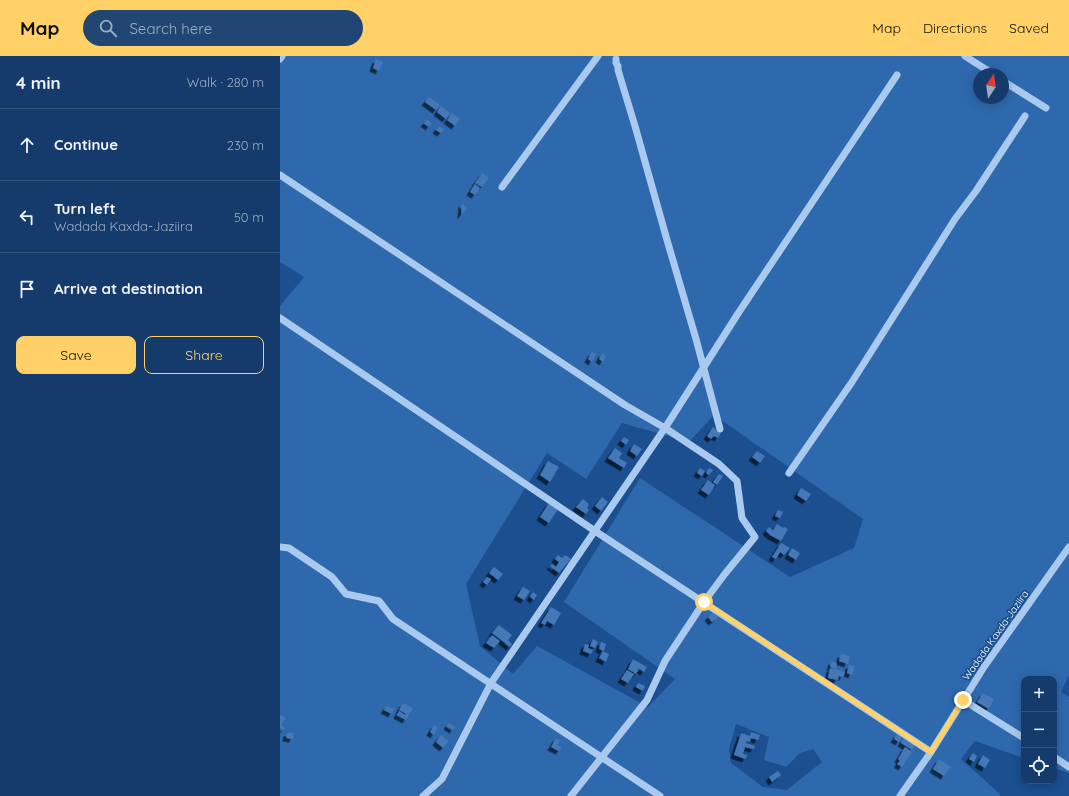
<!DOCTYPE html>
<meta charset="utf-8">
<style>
:root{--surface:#143b6b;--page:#214673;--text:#f1f3f6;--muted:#9dadc1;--line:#33557e;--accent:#ffd166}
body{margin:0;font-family:Quicksand,sans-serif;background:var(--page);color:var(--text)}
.controls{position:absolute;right:12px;bottom:12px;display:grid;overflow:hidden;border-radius:8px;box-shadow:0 2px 10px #0003}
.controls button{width:36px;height:36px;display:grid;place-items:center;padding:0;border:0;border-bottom:1px solid var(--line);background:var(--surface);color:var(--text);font:20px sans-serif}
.compass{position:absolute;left:693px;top:12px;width:36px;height:36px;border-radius:50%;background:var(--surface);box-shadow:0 2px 10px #0003;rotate:13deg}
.stop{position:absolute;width:12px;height:12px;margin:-9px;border:3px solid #ffd166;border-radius:50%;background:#fff}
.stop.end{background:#ffd166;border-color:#fff;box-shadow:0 1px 4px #0008}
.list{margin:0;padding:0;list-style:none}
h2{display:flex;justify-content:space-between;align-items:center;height:52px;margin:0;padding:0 16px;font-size:17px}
h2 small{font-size:13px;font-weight:400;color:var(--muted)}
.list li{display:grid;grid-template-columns:26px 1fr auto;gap:12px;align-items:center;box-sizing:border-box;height:72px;padding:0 16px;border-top:1px solid var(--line)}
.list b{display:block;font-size:15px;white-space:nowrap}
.list p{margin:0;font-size:13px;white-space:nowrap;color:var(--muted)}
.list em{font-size:13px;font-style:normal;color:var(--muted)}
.actions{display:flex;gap:8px;padding:12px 16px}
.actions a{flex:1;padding:9px 0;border:1px solid var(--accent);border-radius:8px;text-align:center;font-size:14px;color:var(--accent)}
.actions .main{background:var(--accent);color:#111}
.icon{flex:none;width:22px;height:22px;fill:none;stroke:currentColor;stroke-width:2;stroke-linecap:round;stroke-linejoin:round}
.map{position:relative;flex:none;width:789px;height:740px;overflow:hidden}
header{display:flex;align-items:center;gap:24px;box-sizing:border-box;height:56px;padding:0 20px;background:var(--accent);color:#111}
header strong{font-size:19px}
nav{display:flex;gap:22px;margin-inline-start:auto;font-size:14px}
.search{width:280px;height:36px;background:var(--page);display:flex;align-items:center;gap:10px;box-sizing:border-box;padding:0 14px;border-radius:22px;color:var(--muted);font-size:15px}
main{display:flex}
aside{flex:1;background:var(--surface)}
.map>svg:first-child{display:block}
.green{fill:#2e69ad;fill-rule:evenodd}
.building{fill:#4478b7;filter:url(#shadow)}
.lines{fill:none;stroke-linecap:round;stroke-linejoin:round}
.minor{stroke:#a9c9ee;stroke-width:7}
.route{stroke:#ffd166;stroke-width:5}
.labels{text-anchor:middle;stroke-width:3.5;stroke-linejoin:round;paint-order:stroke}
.street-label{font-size:10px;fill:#fff;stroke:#1b4f8f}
</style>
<header>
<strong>Map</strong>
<div class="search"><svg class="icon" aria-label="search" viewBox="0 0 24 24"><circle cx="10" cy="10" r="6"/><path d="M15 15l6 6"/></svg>Search here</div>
<nav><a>Map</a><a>Directions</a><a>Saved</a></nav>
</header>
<main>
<aside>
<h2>4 min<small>Walk · 280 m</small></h2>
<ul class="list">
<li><svg class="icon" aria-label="ahead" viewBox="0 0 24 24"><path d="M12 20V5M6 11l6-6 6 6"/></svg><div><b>Continue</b></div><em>230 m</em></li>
<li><svg class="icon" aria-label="left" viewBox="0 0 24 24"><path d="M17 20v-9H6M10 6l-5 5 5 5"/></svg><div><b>Turn left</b><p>Wadada Kaxda-Jaziira</p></div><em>50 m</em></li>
<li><svg class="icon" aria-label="arrive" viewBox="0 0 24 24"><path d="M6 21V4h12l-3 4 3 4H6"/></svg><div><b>Arrive at destination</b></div></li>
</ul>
<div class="actions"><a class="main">Save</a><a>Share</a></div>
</aside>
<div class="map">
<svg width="789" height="740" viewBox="0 0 789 740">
<defs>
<filter id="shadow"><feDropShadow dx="-3.5" dy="3.5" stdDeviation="0" flood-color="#0009"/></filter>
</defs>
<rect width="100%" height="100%" fill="#1b4f8f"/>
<path class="green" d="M0 0H789V619L781 636 789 641V717L774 712V623H744V702L695 685 681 703 720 738V740H0V250L24 221 0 206ZM699 18H723V42H699ZM434 359 583 463 574 492 510 521 360 422 284 546 395 623 368 651 257 590 233 618 200 590 186 528 267 397 306 423 342 367 409 386ZM456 668 489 681 484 704 506 711 520 697 533 693 542 706 507 734 483 731 451 707 449 693Z"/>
<path class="building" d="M96 3 103 6 99 15 93 12Z
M149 41 160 49 156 54 145 46Z
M161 50 170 57 166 63 157 56Z
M172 57 180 63 175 70 167 64Z
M147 64 152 67 149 71 144 67Z
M159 70 164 73 161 77 156 74Z
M203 117 209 122 202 131 195 127Z
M195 128 200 132 195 139 190 136Z
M182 147 187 152 181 160Z
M312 296 316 298 312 306 308 303Z
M322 297 326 300 323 306 319 303Z
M433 371 441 377 438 382 434 380 431 383 427 380Z
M344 381 349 384 346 389 341 385Z
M354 388 362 393 357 400 350 395Z
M335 392 342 397 339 402 347 407 344 412 328 402Z
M477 395 485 400 480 407 472 401Z
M268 405 279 411 270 426 260 419Z
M420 412 425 415 422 420 417 417Z
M429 412 433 414 429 419 426 417Z
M439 418 443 420 437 429 433 426Z
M428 424 435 429 429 439 421 434Z
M521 432 531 438 526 445 517 439Z
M322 441 328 446 321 455 315 450Z
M303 443 309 448 307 452 309 454 306 458 296 451Z
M269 447 278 453 269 467 260 461Z
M498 454 503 456 500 462 495 460Z
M497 468 503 472 504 471 508 473 501 485 490 479Z
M489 471 493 474 490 479 486 475Z
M501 487 510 492 504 499 500 496 496 503 492 501Z
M512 492 520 497 516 504 508 499Z
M278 499 282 502 285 499 291 503 279 517 270 510 272 508 276 511 279 506 275 503Z
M214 511 223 518 218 524 209 517Z
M207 521 211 523 207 529 203 526Z
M243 531 250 535 244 544 237 540Z
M253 536 257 539 254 544 250 541Z
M271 551 281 557 274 569 267 565 265 569 261 567Z
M434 556 438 561 432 566 428 561Z
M219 569 232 579 228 584 232 588 230 591 212 577Z
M212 579 220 585 214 592 206 587Z
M313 583 318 586 315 592 310 590Z
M321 586 326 588 324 595 319 593Z
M305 588 309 589 308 592 313 594 311 598 303 595Z
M323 595 329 598 326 606 319 602Z
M561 598 570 600 568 608 559 605Z
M353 603 367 611 364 616 359 613 356 618 348 613Z
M552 605 557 607 556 613 550 611Z
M569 609 575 610 572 619 567 617Z
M550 612 565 616 563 621 559 620 558 624 548 622Z
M347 614 354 618 348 627 341 623Z
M358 627 365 630 363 635 356 631Z
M703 637 714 643 709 653 697 646Z
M123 647 133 652 126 664 117 659 119 655 125 659 126 658 119 654Z
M107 650 114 653 112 658 104 654Z
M1 659 6 662 1 669 5 672 3 674 0 672V660Z
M169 667 175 671 173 674 167 670Z
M154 669 158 671 154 679 150 676Z
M471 676 480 679 478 684 471 682 470 686 467 685 466 687 475 690 474 693 465 691 463 698 467 699 466 703 454 699 461 677 470 680Z
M7 677H14L13 683 6 682Z
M617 678 622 681 619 686 614 683Z
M161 679 169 685 163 692 156 686Z
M276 682 280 684 277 689 282 691 279 695 271 691Z
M624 682 635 689 632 694 621 687Z
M625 691 632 696 622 711 617 708 620 705 618 703Z
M693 697 697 700 694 706 689 703Z
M703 699 710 704 705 712 698 708Z
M659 703 671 711 664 720 653 713Z
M498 715 501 719 492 726 489 721Z"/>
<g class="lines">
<path class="minor" d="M685 0 713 18
M0 3 2 0
M336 3V7L338 10V14L355 70 387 184 416 283 440 373
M723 25 766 52
M0 119 345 349 385 372 459 256 617 19
M222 131 318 0
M0 262 315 475 651 696
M509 417 572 326 675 163 696 135 745 60
M0 491 9 492 52 521 66 538 99 545 113 563 380 740
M683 644 744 682
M774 701 789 711
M143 740 162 723 211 627 385 372 439 408 457 425 462 462 475 481 444 519 424 546 385 605 367 644 291 740
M620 740 651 696 704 611 789 491"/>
</g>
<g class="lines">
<path class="route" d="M424 546 651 696 683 644"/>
</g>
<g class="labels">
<g class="street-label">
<text transform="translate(715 579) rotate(-55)" y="4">Wadada Kaxda-Jaziira</text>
</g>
</g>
</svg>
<div class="controls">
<button>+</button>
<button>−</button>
<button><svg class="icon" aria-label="locate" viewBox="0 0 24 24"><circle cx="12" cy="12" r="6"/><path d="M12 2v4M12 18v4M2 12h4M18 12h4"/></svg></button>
</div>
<svg class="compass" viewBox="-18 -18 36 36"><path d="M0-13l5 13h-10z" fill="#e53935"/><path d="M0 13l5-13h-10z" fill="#9dadc1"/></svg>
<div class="stop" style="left:424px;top:546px"></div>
<div class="stop end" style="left:683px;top:644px"></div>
</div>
</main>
